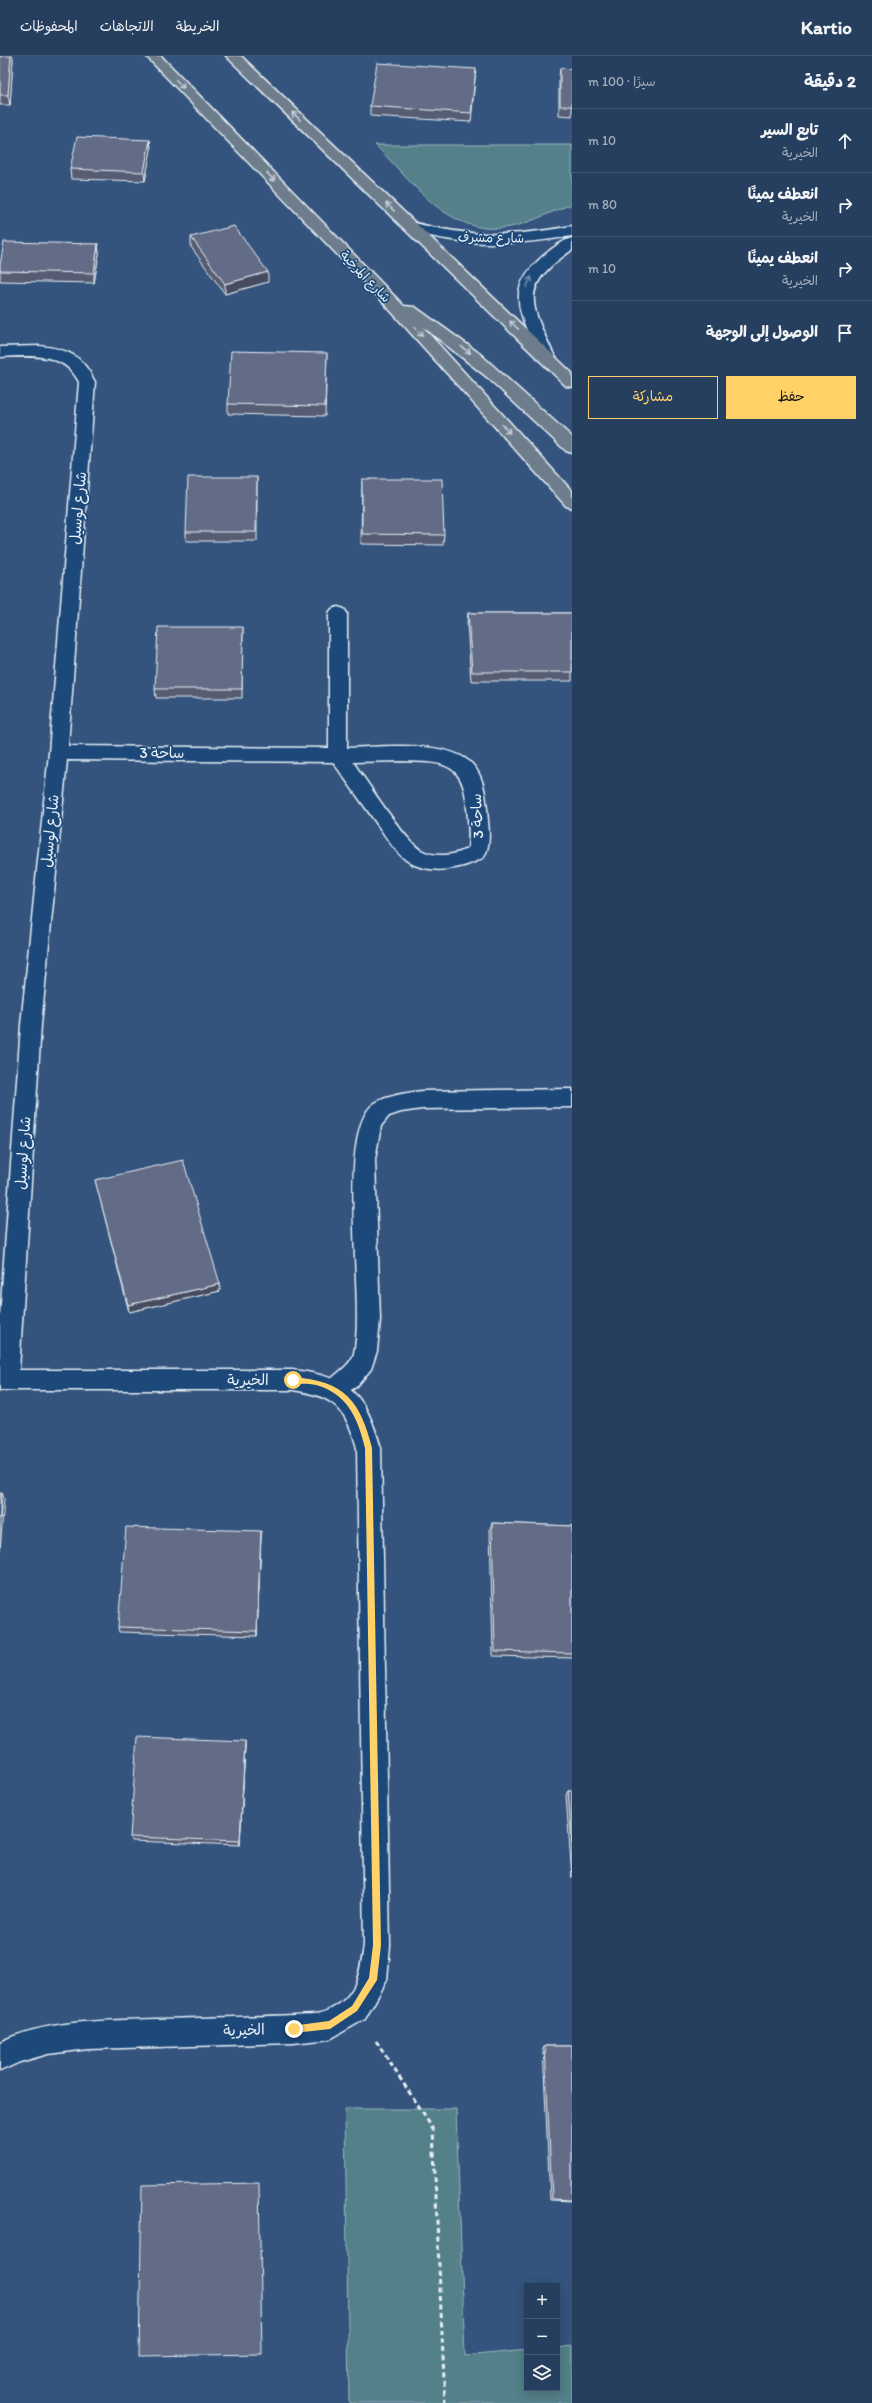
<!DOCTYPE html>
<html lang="ar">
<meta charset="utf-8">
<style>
:root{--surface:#273f5e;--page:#334a67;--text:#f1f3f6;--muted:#a4afbc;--line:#435873;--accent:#ffd166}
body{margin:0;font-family:Itim,"Playpen Sans Arabic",sans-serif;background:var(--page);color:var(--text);direction:rtl}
.controls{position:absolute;right:12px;bottom:12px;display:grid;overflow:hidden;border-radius:0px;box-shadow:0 2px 10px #0003}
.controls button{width:36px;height:36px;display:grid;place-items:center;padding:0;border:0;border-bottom:1px solid var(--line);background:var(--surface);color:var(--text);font:20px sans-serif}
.stop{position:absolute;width:12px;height:12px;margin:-9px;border:3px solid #ffd166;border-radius:50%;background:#fff}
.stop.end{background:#ffd166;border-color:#fff;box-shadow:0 1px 4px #0008}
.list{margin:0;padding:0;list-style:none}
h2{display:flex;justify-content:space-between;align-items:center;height:52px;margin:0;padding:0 16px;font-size:17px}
h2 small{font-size:13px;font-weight:400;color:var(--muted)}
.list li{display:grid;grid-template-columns:26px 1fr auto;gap:12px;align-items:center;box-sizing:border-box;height:64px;padding:0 16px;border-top:1px solid var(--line)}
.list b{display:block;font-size:15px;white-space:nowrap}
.list p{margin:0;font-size:13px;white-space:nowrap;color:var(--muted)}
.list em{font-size:13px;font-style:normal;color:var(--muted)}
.actions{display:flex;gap:8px;padding:12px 16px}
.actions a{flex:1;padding:9px 0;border:1px solid var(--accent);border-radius:0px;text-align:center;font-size:14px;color:var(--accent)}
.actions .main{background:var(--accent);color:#111}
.icon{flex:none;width:22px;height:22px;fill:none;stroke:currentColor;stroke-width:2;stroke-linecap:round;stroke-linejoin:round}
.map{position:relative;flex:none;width:572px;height:2347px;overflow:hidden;direction:ltr}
header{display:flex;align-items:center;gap:24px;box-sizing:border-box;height:56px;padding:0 20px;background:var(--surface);border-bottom:1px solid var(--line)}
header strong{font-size:19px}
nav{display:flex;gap:22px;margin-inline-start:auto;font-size:14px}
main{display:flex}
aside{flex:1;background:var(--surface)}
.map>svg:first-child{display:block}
.green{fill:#528089;stroke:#9db8c0}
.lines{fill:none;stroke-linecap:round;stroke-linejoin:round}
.lane-casing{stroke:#e8f1f8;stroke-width:3}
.street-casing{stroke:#e8f1f8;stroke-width:3}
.secondary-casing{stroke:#e8f1f8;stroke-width:3}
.highway-casing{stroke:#e8f1f8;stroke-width:3}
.path{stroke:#e8f1f8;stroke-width:3;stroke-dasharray:5 3.5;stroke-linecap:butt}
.lane{fill:#1f4a7a;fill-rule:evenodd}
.street{fill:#1f4a7a;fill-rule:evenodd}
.secondary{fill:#1f4a7a;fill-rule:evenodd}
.highway{fill:#6d7d8c;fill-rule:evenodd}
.wall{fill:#565d73;stroke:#e8f1f8}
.shaded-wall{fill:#464c5e;stroke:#e8f1f8}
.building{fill:#646c86;stroke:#e8f1f8}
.oneway{stroke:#c3ced8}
.oneway2{stroke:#6f8dac}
.route{fill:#ffd166}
.labels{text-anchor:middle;stroke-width:3.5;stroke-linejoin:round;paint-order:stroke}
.far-street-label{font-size:13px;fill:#e8f1f8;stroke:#1f4a7a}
.street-label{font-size:15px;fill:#e8f1f8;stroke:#1f4a7a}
</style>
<header>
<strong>Kartio</strong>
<nav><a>الخريطة</a><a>الاتجاهات</a><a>المحفوظات</a></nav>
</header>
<main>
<aside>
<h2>2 دقيقة<small>سيرًا · 100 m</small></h2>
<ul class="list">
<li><svg class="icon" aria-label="ahead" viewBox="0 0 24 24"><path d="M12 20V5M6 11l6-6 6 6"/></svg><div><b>تابع السير</b><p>الخيرية</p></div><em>10 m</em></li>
<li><svg class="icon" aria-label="right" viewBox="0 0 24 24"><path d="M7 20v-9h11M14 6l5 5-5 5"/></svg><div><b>انعطف يمينًا</b><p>الخيرية</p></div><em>80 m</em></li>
<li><svg class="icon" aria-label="right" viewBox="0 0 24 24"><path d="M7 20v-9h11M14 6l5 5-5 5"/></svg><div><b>انعطف يمينًا</b><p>الخيرية</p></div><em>10 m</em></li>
<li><svg class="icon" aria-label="arrive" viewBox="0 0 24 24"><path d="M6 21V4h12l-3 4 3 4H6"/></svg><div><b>الوصول إلى الوجهة</b></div></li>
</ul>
<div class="actions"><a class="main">حفظ</a><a>مشاركة</a></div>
</aside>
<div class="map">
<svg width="572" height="2347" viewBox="0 0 572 2347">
<rect width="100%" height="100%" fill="#34547e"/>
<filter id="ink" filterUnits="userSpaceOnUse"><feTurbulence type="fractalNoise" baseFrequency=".025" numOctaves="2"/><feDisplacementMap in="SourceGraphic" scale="8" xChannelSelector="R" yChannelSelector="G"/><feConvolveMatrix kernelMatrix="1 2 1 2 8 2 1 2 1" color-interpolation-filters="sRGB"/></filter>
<g filter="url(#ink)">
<path class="green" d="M375 89H572V148C553 155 534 165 515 170 451 185 415 128 375 89Z
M345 2053H456L465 2300 527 2294V2332H557V2292L572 2290V2347H349Z"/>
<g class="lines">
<defs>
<path id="lane" d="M572 1033V1051L422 1053 401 1056 389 1060 381 1070 375 1103 380 1264 377 1295 371 1313 356 1331 335 1343 327 1340 323 1333C330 1319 350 1313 354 1297 366 1246 334 1073 375 1047 389 1039 407 1037 422 1035Z"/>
<path id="street" d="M39 290C68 293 82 299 95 326L68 690 329 692V557L332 553 338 551 344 553 347 557V692C379 691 448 683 472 708 484 721 485 737 487 753 488 769 492 787 484 801 463 814 428 820 406 804 395 796 387 782 379 771 364 749 348 727 333 706L67 704 41 969 19 1314H293C350 1321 365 1338 381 1392L390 1889 387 1924 365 1963 330 1983 293 1987 88 1993 48 1998 20 2006 0 2015V1986C48 1963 104 1965 156 1963 201 1962 247 1961 293 1959 303 1958 318 1959 327 1955 357 1942 360 1918 364 1889L357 1392C346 1352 334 1340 293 1334H0V1261L21 969 49 697 79 326C63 295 30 300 0 301V291ZM401 705C441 706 464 704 467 752 468 765 470 778 468 792 456 800 434 802 421 794 405 785 366 724 353 706Z"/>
<path id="secondary" d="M411 166C472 182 510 181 572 170V180C510 190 466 191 406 174L403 171Z
M572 182V194C518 231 530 248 555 301L553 305H541C535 295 531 284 527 274 513 241 516 224 543 200 551 193 562 185 572 182Z"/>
<path id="highway" d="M146 0H161L404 250 415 251 479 297 572 381V397L566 395 488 322 422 270 572 435V452L566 450 381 244Z
M226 0H241L572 317V331L566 330Z"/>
</defs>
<use href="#lane" class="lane-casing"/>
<use href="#street" class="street-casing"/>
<use href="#secondary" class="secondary-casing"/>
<use href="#highway" class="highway-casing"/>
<path class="path" d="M376 1985 433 2073 445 2347"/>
<use href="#lane" class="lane"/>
<use href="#street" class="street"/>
<use href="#secondary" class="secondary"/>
<use href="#highway" class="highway"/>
</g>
<path class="wall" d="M0 0 13 3 10 49H0Z
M560 12 572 13V60L559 59V22Z
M476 13 471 66 370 60V50Z
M150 84 151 93 145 125 71 123 70 113Z
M191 181 268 226 225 238 191 191Z
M98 188 99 198 94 227 0 225V209Z
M327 297 325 360 228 358V348Z
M257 421V485H186V476Z
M362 423 444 479 443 489 361 488Z
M468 557H572V625H471L467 567Z
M243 571 242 642H156L155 633Z
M95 1124 220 1228V1235L129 1256 97 1131Z
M492 1467 572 1470V1602L493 1600 490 1473Z
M261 1475 257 1580 119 1576 118 1571Z
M245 1689 240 1789 131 1785 130 1781Z
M568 1735H572V1822L566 1739Z
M545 1990H572V2145L550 2144 543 1992Z"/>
<path class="shaded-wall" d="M11 0H13V3L10 49 8 39Z
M150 84 151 93 145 125 144 116Z
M98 188 99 198 94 227V217Z
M268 216V226L225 238V228Z
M220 1228V1235L129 1256 128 1249Z
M2 1437 4 1443 0 1495V1463Z
M261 1475V1481L257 1580V1575Z
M245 1685V1689L240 1789V1785Z"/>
<path class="building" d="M0 0H11L8 39H0Z
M377 7 476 13 471 57 370 50Z
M560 12 572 13V50H560Z
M77 81 150 84 144 116 70 113Z
M234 170 268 216 225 228 191 181Z
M4 186 98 188 94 217 0 215V209Z
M231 295 327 297 325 350 228 348Z
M188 421H257L256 476H186Z
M362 423H442L444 479 362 478Z
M468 557H572V616H472Z
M158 571H243L242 633H155Z
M183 1104 220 1228 128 1249 95 1124Z
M0 1437H2L0 1463Z
M492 1467 572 1470V1597L495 1595Z
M126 1471 261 1475 257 1575 118 1571Z
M137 1681 245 1685 240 1785 130 1781Z
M568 1735H572V1788Z
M545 1990H572V2144L552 2143Z
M259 2127 262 2298 139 2300 142 2129Z"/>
<defs><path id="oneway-shaft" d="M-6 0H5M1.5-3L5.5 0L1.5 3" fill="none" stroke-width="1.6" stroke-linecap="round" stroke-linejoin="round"/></defs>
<g class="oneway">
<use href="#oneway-shaft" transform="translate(180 28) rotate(46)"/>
<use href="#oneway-shaft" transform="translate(296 60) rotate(-136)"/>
<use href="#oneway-shaft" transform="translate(271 121) rotate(46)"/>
<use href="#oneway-shaft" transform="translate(390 151) rotate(-136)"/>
<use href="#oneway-shaft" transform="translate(514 269) rotate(-136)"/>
<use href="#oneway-shaft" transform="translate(419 276) rotate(48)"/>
<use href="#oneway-shaft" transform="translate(466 294) rotate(37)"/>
<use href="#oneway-shaft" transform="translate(506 373) rotate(48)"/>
</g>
<use class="oneway2" href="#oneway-shaft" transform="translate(529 226) rotate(-65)"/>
</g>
<path class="route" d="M293 1321C344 1325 360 1344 372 1392L381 1889 377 1924 357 1955 330 1973 294 1977 289 1973 291 1970 329 1965 352 1950 369 1922 373 1889 365 1392C358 1363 348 1338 316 1329 308 1327 299 1329 291 1326V1322Z"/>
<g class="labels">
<g class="far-street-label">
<text transform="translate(491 181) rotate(1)" y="5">شارع مشرف</text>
<text transform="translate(366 220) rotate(46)" y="5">شارع المرخية</text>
</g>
<g class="street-label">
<text transform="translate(78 452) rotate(-85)" y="5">شارع لوسيل</text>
<text x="162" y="702">ساحة 3</text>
<text transform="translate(477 760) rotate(-93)" y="5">ساحة 3</text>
<text transform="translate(50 775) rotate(-84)" y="5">شارع لوسيل</text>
<text transform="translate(23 1097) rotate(-86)" y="5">شارع لوسيل</text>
<text x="248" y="1329">الخيرية</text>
<text transform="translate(244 1974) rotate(-2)" y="5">الخيرية</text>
</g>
</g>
</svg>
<div class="controls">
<button>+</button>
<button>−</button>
<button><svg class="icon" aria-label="layers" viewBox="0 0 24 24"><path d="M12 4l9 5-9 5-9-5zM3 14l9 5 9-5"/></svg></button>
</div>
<div class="stop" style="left:293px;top:1324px"></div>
<div class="stop end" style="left:294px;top:1973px"></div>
</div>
</main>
